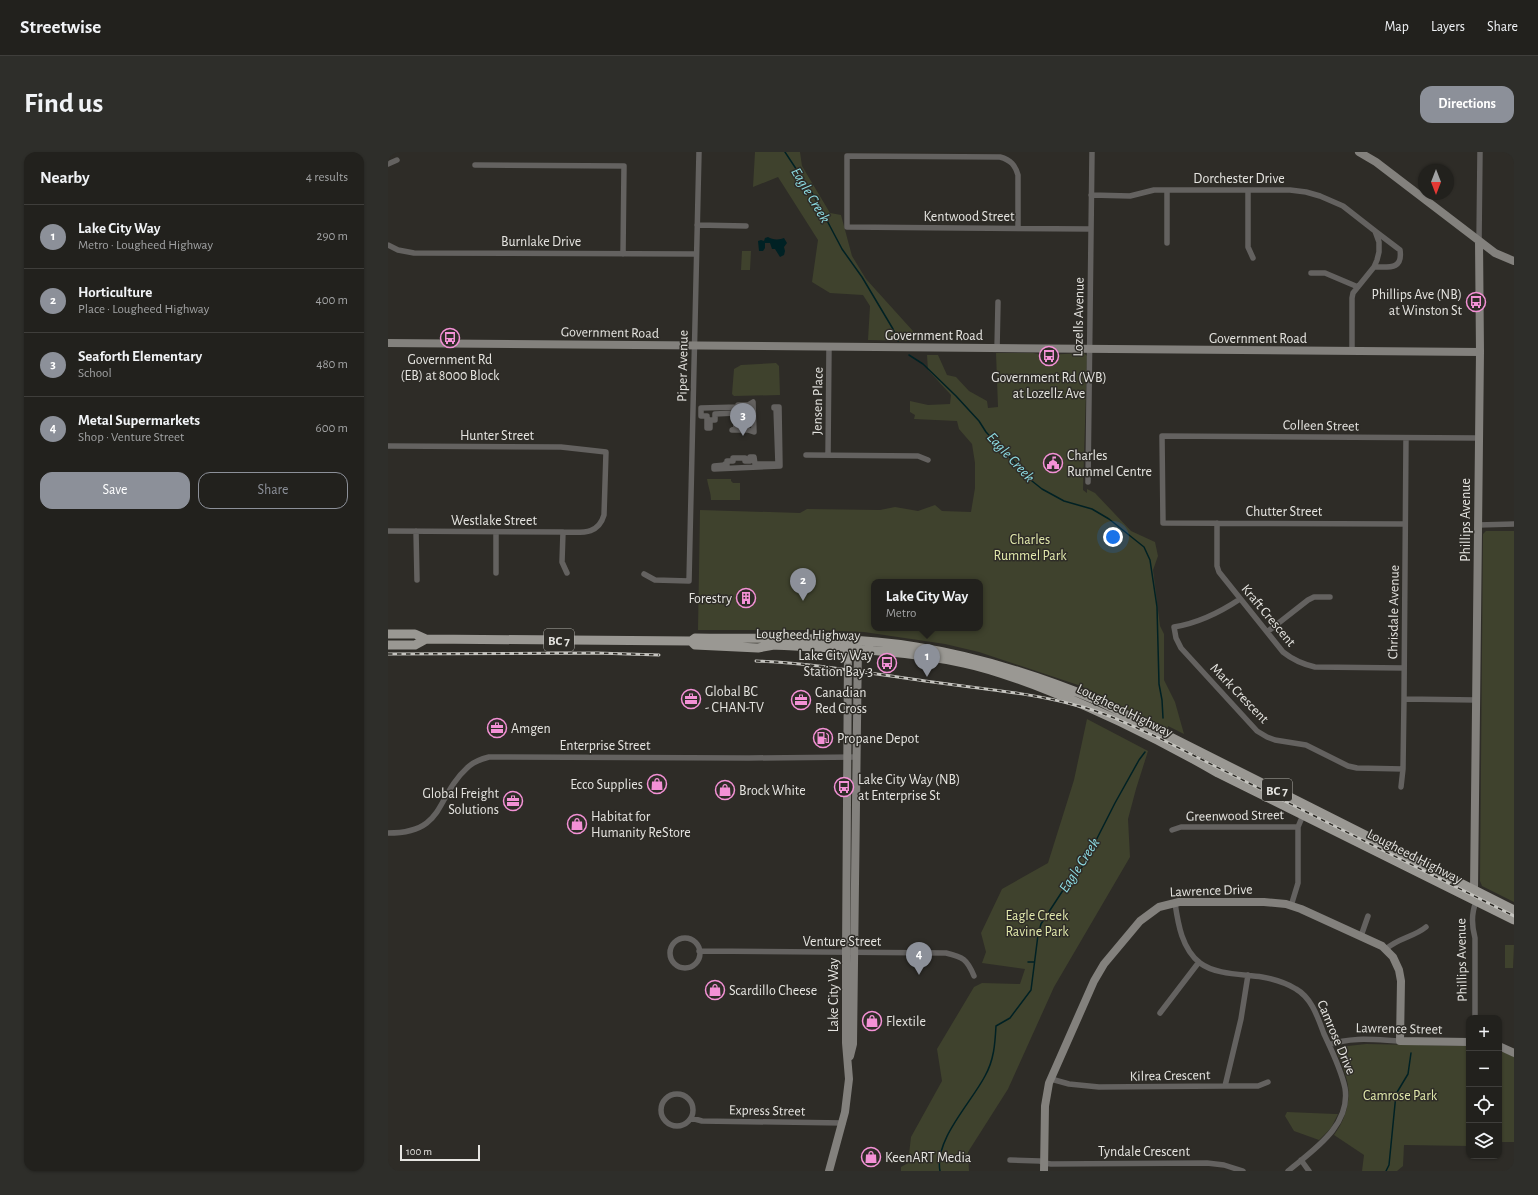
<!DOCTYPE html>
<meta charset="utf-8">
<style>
:root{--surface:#22211d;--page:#2e2e2a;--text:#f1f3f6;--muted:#a2a3a4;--line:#3f3e3b;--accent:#8c9099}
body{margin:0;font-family:"Alegreya Sans",sans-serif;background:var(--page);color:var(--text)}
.controls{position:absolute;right:12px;bottom:12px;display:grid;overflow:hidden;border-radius:8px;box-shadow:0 1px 3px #0004}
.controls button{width:36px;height:36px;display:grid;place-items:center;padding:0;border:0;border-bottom:1px solid var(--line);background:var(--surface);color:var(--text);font:20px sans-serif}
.compass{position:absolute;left:1030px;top:12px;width:36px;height:36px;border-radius:50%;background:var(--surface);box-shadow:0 1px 3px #0004;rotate:180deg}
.scale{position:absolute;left:12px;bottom:10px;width:80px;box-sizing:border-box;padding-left:4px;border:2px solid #e6e5e1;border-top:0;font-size:11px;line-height:14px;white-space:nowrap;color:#e6e5e1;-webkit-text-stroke:3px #2e2c27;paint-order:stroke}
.you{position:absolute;left:725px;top:385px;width:14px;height:14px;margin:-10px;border:3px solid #fff;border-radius:50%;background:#1a73e8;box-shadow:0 0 0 6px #1a73e833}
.badge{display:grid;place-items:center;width:26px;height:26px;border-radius:50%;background:var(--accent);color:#fff;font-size:13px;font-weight:700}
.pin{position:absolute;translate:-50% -33px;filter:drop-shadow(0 1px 2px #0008)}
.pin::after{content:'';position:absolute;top:21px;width:14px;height:12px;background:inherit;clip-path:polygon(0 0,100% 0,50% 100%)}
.popup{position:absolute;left:483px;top:427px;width:112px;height:52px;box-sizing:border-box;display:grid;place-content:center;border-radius:8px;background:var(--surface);filter:drop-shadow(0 1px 3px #0005);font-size:13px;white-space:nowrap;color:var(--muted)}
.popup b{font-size:15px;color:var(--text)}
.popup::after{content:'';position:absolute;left:50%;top:100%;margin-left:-8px;border:8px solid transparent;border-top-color:var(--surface)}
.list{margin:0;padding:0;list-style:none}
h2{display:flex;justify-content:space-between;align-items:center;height:52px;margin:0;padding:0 16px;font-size:17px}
h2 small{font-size:13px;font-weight:400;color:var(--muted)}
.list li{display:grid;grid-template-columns:26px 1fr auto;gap:12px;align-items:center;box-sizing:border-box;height:64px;padding:0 16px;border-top:1px solid var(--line)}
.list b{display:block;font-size:15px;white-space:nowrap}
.list p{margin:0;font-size:13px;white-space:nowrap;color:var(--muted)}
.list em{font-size:13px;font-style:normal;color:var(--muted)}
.actions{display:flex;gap:8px;padding:12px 16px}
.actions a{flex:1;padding:9px 0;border:1px solid var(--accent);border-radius:12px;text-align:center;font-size:14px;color:var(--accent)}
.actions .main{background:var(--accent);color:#fff}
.icon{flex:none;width:22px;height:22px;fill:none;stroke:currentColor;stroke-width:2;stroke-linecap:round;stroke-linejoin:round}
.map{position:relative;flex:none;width:1126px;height:1019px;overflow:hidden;border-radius:12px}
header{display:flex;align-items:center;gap:24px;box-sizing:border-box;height:56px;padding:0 20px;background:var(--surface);border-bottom:1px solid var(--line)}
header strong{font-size:19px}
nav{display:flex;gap:22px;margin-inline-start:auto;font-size:14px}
.intro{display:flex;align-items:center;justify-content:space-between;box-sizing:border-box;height:96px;padding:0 24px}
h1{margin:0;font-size:28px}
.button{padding:10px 18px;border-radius:12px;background:var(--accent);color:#fff;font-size:14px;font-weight:700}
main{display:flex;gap:24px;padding:0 24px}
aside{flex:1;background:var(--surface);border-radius:12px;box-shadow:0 1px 3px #0004}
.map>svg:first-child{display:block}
.green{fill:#3f422d;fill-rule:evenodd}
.water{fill:#002124}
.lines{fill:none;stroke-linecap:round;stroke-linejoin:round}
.stream{stroke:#002124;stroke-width:1.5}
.street{stroke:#646260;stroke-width:5.5}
.secondary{stroke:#83817d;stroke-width:8}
.primary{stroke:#9a9893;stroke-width:9}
.rail-casing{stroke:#c5c4bf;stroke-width:3}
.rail{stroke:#2e2c27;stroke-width:1.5;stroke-dasharray:4.5;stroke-linecap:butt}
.labels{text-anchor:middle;stroke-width:3;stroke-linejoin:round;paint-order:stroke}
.shield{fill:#2e2c27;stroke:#afaea9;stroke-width:1}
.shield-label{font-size:13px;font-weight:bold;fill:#e6e5e1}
.street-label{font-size:14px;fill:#e6e5e1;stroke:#2e2c27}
.poi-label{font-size:14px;fill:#e6e5e1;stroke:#2e2c27;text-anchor:start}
.park-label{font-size:14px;fill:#e2e9ac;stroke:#2e2c27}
.water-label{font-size:15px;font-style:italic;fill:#8ddce3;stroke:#2e2c27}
</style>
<header>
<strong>Streetwise</strong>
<nav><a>Map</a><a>Layers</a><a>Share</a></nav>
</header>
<div class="intro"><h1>Find us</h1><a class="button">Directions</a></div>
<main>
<aside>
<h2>Nearby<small>4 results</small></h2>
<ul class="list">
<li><span class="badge">1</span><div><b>Lake City Way</b><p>Metro · Lougheed Highway</p></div><em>290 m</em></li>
<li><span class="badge">2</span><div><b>Horticulture</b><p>Place · Lougheed Highway</p></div><em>400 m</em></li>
<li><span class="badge">3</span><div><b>Seaforth Elementary</b><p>School</p></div><em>480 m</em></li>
<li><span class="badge">4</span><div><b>Metal Supermarkets</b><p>Shop · Venture Street</p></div><em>600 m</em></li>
</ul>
<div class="actions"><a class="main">Save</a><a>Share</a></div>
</aside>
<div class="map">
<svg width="1126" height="1019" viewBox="0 0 1126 1019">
<rect width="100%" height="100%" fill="#2e2c27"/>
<path class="green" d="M367 0H412L414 14 442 61 453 63 464 104 478 127 534 189 480 188 482 154 475 143 442 141 424 130 430 88 390 25 365 35Z
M354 99H363L362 118H353Z
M608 201H645L656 203 696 201 699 204 695 338 699 341V337L707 341 743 379 767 390 770 404 765 418 772 474 776 482V528L787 550 796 582 780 574V577L693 534 591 500 557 492 476 480 426 478H310L312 358 412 361 419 357 492 358 507 355 530 359 547 353 554 359 583 360 587 336V311L584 292 571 277 569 269 526 267 527 263 522 260V249L540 253 562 252 563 243 540 218 539 203H550L559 223 568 225 581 239 599 249 600 256 610 255ZM486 430H592V476H486Z
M388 211 391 214 392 243 346 244 344 242 346 217 353 213Z
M319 327H343V329L345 331H352V348H323C323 341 320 334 319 327Z
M1098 379H1126V750L1094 734 1092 729 1095 382Z
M699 567 760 599 748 637 740 667 742 705 666 835 620 937 580 1000 581 1019H513V1015L520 1011 523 985 554 929 549 897 586 835 594 831 632 832 637 817 594 811 598 800 593 781 614 737 660 711 686 628Z
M1117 793H1126L1125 816H1117Z
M978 892 1081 894V994L1016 993 1015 1014 1009 1019H974L976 1003 946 983C959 965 965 943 957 922 955 914 951 906 948 899L951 895Z
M1111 898 1126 905V990H1111Z
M899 960 947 962H950L943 976 931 988 906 979 897 964Z"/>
<path class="water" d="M380 85C384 88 392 88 396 86L399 91 396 95 397 99 396 103 392 105 387 97H384L382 91H377V96L375 99H371L370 89 373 88 376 89 377 86Z"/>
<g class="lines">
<path class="stream" d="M397 0 426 44 454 97 474 125 505 177 510 189
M521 203 535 212 568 244 591 269 598 280 644 329 654 337 676 349 704 357 721 367 756 395 762 408 769 455 771 532 774 548 775 566
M640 810H646
M552 1019C546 988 583 951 597 924 606 908 607 892 608 874L622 866 643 838 650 783 653 772 681 729 695 714 727 651 751 608 757 600
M998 1019 1001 1013 1008 942 1020 922 1023 901"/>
<path class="street" d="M0 12 9 8
M87 13 236 14 235 102
M860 38V95L865 106
M703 43 742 44 766 38H902L918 40 932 44 955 54 987 79 991 90V100L989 108 986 115 965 141 964 146V199
M309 73 358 74
M630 76V23C627 13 623 8 612 5L459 4V75L703 77
M1091 89 1092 0
M779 91V38
M0 93 10 98 26 101 308 102
M986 115C1001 115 1015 118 1012 98L987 79
M923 121H937L970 135
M609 197 610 150
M365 250 366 280 360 278H344L348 277 347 261 327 262V268H322V276H319V264H313V256L350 255V253H360Z
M386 255H391L392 314 326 317V314L337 313V312H339V309H345V306H357V309H362V305H366L367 312H390L388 256H386Z
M0 294 173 295 218 300 216 363C210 384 192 380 175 380L0 379
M418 303 530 304 540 308
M440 303 441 196
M700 330 704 0
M829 371V414L831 420 895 500C905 508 914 512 927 515L1016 516
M1017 372 775 371 774 284 1090 286
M1090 373 1126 372
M28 379 29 428
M175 380 174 410 179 421
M108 421V380
M256 422 267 428 301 429 311 0
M852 447C831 461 811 471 786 475L788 486 793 496 869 579 879 585 887 588 918 593 960 614 969 616 1015 617
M879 480 920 448 926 445H942
M1016 547 1088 548
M1013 635 1015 617 1016 547 1018 286
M784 678 793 675H910
M0 681C58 681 47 645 79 616 85 610 93 607 101 605L361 606 468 605
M787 751C790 772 794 797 812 811 828 823 854 822 874 825 885 827 898 831 908 837 924 846 930 866 936 882 944 899 953 917 957 936 963 974 925 998 900 1019
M903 754 910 731V675L915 663
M973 784 980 764
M282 801a15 15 0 1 1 30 0a15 15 0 1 1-30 0Z
M998 797C1010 786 1026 785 1038 775
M311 799 558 801C575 805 579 807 586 824
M772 861 811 810
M1087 866V786C1084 775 1083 762 1088 750
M941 893C964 884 989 888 1012 889
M663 927 681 932 711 935 837 934 853 867 860 823
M837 934H870L880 930
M273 958a16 16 0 1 1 32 0a16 16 0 1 1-32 0Z
M303 966 314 969 455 971
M622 1008 652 1009 656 1011 663 1012 819 1011 836 1013 855 1019
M913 1008 921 1019"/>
<path class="secondary" d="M971 0 988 10 1107 101 1126 109
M0 191 1092 200
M1086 737 1092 200 1091 89
M1111 894 1126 901
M462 904 465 892 470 491
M441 1019 457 960 461 927 458 891V801L460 500
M656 1019 657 954 661 931 706 829 716 812 752 769 771 755 791 750H876L898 752 913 757 994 794 1005 805 1011 818 1013 829 1012 889 1081 890"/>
<path class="primary" d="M0 482H27L38 487 303 489 307 486C381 487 456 483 528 495 591 505 653 525 711 549L1126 758
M303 489 307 493 370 496 386 493C450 496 513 498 576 511 605 517 634 528 662 539 720 562 776 590 830 621L1126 768
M0 493H27L38 487
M444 501 455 503 460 507"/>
<defs>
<path id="rail" d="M0 502 209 501 271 503
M368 509C424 511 481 521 537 529 585 536 640 540 687 553 716 560 742 573 769 585L1126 764"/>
</defs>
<use href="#rail" class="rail-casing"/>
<use href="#rail" class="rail"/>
</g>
<defs>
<symbol id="bus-ring" viewBox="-11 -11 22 22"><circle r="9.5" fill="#2e2c27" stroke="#f391d5" stroke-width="1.5"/><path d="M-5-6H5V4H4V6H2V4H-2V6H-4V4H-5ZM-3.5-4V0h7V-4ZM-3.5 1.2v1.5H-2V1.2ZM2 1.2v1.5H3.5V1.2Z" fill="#f391d5"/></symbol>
<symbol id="civic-ring" viewBox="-11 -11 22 22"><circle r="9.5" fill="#2e2c27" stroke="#f391d5" stroke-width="1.5"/><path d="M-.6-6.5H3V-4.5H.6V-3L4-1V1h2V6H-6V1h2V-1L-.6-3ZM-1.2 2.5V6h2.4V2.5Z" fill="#f391d5"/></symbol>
<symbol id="building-ring" viewBox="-11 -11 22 22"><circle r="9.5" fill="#2e2c27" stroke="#f391d5" stroke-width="1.5"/><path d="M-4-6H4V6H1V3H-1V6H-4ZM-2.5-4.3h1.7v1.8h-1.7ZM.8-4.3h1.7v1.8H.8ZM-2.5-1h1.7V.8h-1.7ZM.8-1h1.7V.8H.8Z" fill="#f391d5"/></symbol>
<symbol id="office-ring" viewBox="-11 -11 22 22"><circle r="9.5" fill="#2e2c27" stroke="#f391d5" stroke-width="1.5"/><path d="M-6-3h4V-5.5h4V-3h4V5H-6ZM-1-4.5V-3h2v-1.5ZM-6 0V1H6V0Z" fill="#f391d5"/></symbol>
<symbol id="fuel-ring" viewBox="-11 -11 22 22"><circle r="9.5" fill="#2e2c27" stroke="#f391d5" stroke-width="1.5"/><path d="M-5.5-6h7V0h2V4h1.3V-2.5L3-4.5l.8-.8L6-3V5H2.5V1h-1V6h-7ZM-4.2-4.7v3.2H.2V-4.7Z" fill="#f391d5"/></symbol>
<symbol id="shop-ring" viewBox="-11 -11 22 22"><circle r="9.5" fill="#2e2c27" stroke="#f391d5" stroke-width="1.5"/><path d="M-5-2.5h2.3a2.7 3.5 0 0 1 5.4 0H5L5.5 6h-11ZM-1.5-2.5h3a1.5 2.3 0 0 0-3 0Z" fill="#f391d5"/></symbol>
</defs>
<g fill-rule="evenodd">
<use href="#bus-ring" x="1077" y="139" width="22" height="22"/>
<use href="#bus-ring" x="51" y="175" width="22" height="22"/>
<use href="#bus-ring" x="650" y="193" width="22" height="22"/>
<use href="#civic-ring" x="654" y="300" width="22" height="22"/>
<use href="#building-ring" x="347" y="435" width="22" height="22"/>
<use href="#bus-ring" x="488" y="500" width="22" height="22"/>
<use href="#office-ring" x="292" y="536" width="22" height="22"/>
<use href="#office-ring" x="402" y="537" width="22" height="22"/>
<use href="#office-ring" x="98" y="565" width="22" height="22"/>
<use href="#fuel-ring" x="424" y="575" width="22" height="22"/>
<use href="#shop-ring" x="258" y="621" width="22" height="22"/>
<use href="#bus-ring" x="445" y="624" width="22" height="22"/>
<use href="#shop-ring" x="326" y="627" width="22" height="22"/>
<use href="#office-ring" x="114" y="638" width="22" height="22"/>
<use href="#shop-ring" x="178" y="661" width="22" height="22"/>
<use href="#shop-ring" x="316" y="827" width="22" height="22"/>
<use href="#shop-ring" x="473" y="858" width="22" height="22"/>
<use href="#shop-ring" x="472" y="994" width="22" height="22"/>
</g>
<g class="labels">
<g class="shield">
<rect x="156" y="477" width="30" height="22" rx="3"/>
<rect x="874" y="627" width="30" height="22" rx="3"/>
</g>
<g class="shield-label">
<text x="171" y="493">BC 7</text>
<text x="889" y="643">BC 7</text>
</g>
<g class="street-label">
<text x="851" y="31">Dorchester Drive</text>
<text x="581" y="69">Kentwood Street</text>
<text x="153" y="94">Burnlake Drive</text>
<text transform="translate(690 165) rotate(-89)" y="5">Lozells Avenue</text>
<text transform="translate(222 180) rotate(1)" y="5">Government Road</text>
<text x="546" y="188">Government Road</text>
<text x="870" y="191">Government Road</text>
<text transform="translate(294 214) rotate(-89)" y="5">Piper Avenue</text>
<text transform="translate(429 249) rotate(-89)" y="5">Jensen Place</text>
<text transform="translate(933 273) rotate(1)" y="5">Colleen Street</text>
<text x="109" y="288">Hunter Street</text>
<text x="896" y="364">Chutter Street</text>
<text x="106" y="373">Westlake Street</text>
<text transform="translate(1077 368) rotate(-90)" y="5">Phillips Avenue</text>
<text transform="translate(1005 460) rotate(-89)" y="5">Chrisdale Avenue</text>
<text transform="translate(881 463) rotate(50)" y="5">Kraft Crescent</text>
<text transform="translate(420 482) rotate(1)" y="5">Lougheed Highway</text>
<text transform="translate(852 541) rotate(46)" y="5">Mark Crescent</text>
<text transform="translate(737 558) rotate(26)" y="5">Lougheed Highway</text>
<text x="217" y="598">Enterprise Street</text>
<text transform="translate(847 663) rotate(-1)" y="5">Greenwood Street</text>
<text transform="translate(1027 704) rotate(27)" y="5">Lougheed Highway</text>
<text transform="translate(823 738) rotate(-2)" y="5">Lawrence Drive</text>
<text x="454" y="794">Venture Street</text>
<text transform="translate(1073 808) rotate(-91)" y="5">Phillips Avenue</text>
<text transform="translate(445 843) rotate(-90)" y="5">Lake City Way</text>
<text transform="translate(1011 876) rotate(1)" y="5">Lawrence Street</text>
<text transform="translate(949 885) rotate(67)" y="5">Camrose Drive</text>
<text transform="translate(782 923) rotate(-1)" y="5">Kilrea Crescent</text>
<text transform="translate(379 958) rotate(1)" y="5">Express Street</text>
<text x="756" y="1004">Tyndale Crescent</text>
</g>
<g class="poi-label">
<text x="1074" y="147" text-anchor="end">Phillips Ave (NB)<tspan x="1074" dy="16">at Winston St</tspan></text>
<text x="62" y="212" text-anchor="middle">Government Rd<tspan x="62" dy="16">(EB) at 8000 Block</tspan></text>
<text x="661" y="230" text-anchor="middle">Government Rd (WB)<tspan x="661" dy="16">at Lozellz Ave</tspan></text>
<text x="679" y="308">Charles<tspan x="679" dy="16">Rummel Centre</tspan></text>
<text x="344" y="451" text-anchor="end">Forestry</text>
<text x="485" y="508" text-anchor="end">Lake City Way<tspan x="485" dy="16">Station Bay 3</tspan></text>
<text x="317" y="544">Global BC<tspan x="317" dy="16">- CHAN-TV</tspan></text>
<text x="427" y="545">Canadian<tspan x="427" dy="16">Red Cross</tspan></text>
<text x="123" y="581">Amgen</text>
<text x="449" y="591">Propane Depot</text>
<text x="470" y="632">Lake City Way (NB)<tspan x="470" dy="16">at Enterprise St</tspan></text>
<text x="255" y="637" text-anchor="end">Ecco Supplies</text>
<text x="351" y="643">Brock White</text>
<text x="111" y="646" text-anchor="end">Global Freight<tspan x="111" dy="16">Solutions</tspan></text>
<text x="203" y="669">Habitat for<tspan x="203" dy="16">Humanity ReStore</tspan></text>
<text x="341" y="843">Scardillo Cheese</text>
<text x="498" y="874">Flextile</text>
<text x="497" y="1010">KeenART Media</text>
</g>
<g class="park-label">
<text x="642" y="392">Charles<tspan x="642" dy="16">Rummel Park</tspan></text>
<text x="649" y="768">Eagle Creek<tspan x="649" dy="16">Ravine Park</tspan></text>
<text x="1012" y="948">Camrose Park</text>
</g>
<g class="water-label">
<text transform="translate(423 43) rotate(59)" y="5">Eagle Creek</text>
<text transform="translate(623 305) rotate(47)" y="5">Eagle Creek</text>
<text transform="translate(691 713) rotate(-57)" y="5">Eagle Creek</text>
</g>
</g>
</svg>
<div class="controls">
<button>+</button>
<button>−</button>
<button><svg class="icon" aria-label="locate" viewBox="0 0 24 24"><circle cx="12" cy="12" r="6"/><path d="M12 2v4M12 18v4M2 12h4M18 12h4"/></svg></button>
<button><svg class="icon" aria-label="layers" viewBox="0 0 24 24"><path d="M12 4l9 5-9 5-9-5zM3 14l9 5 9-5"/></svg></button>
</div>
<svg class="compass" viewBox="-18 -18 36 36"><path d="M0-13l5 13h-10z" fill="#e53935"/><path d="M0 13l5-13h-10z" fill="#a2a3a4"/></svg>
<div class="scale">100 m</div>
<div class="you"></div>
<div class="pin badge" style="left:539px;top:525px">1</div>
<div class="popup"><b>Lake City Way</b>Metro</div>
<div class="pin badge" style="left:415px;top:449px">2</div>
<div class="pin badge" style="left:355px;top:284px">3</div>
<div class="pin badge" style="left:531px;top:823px">4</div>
</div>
</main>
